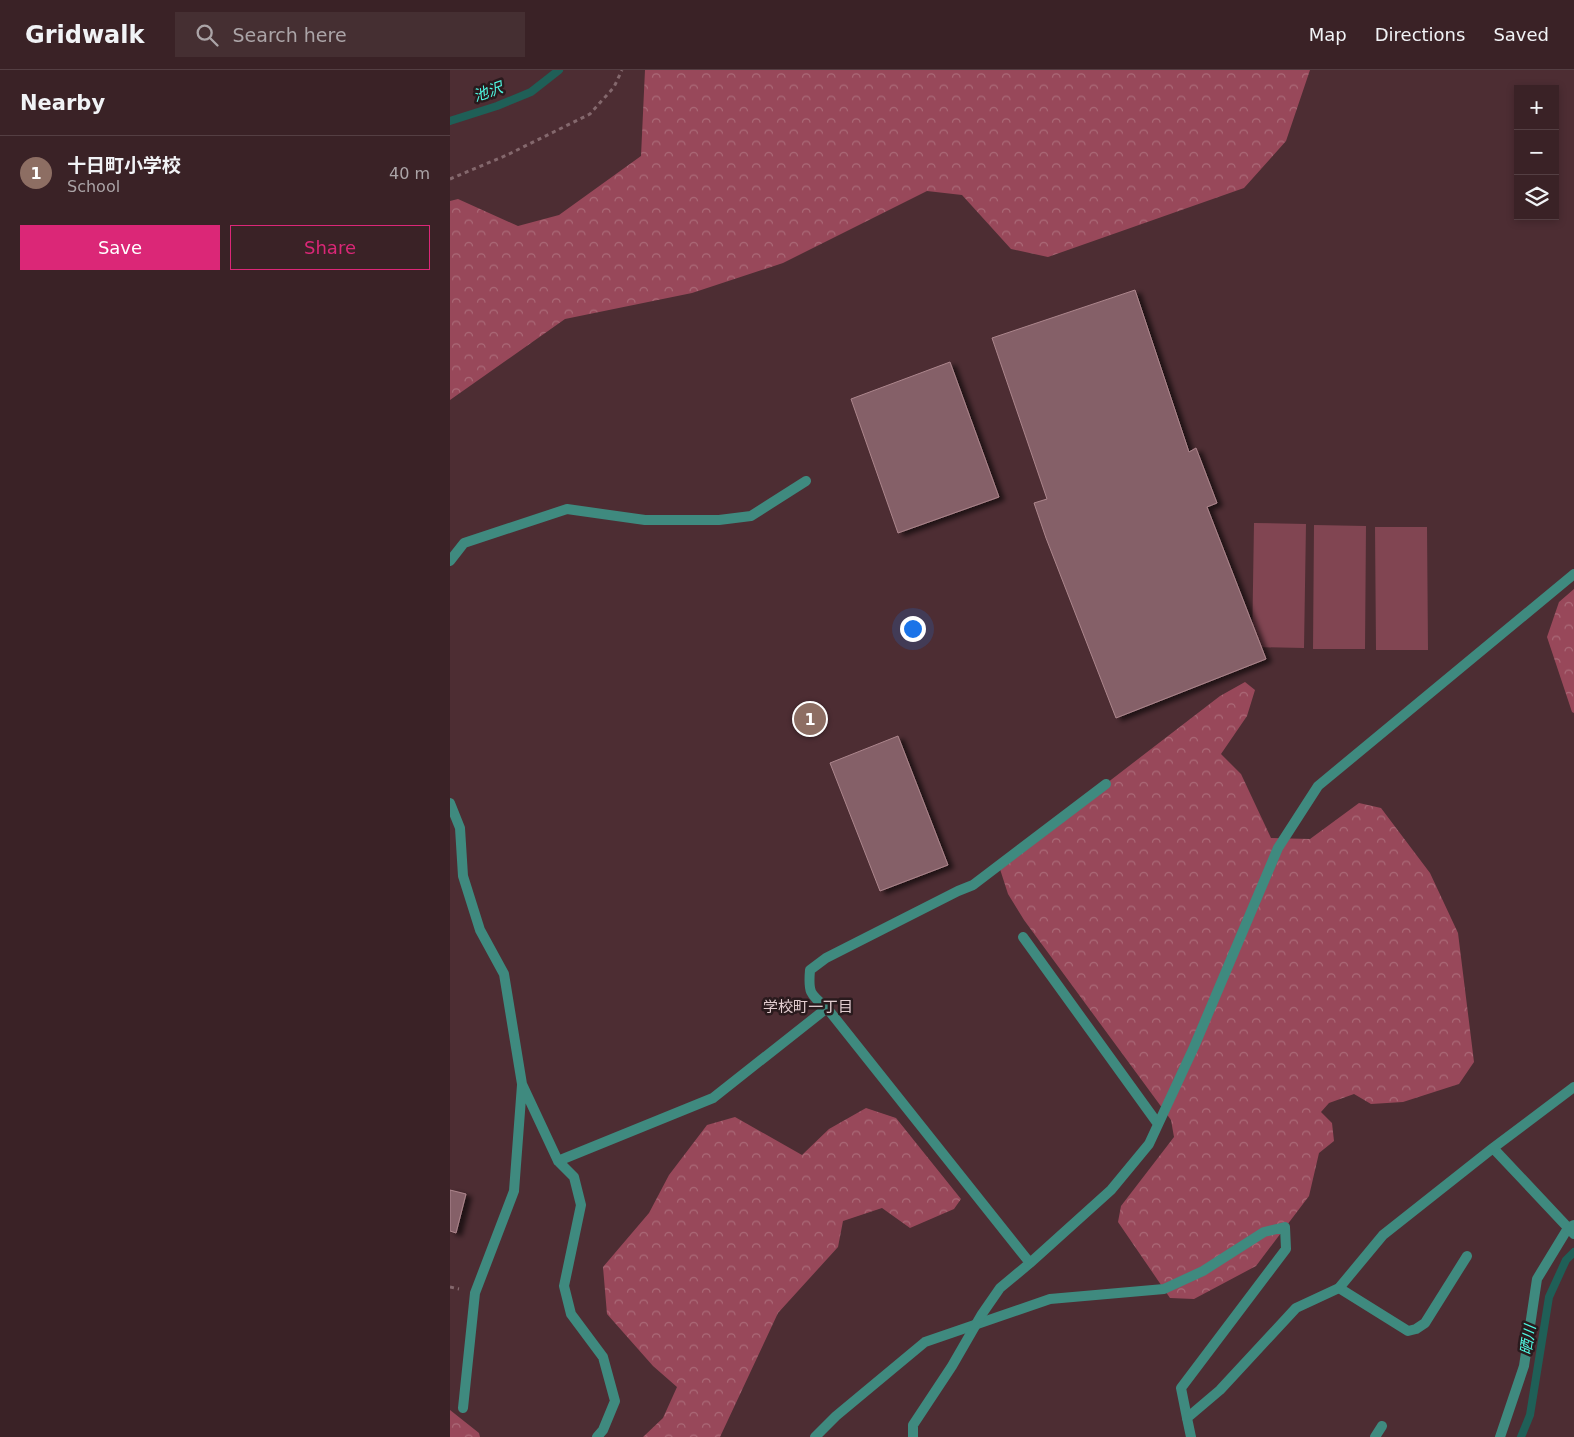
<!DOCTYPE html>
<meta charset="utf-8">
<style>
:root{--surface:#3a2226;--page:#452f32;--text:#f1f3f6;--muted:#aba4a7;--line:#543f43;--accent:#db2777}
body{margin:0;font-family:"DejaVu Sans","Noto Sans JP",sans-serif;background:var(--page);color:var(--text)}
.controls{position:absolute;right:15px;top:15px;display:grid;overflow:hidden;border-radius:0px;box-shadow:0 2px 8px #0003}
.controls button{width:45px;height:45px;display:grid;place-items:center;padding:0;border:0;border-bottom:1px solid var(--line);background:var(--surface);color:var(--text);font:25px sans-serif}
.you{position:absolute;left:462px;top:558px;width:18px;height:18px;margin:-12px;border:4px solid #fff;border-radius:50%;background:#1a73e8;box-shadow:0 0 0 8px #1a73e833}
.badge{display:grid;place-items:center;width:32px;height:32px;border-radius:50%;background:var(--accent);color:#fff;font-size:16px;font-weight:700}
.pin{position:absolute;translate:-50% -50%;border:2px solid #fff;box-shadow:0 1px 5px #0006}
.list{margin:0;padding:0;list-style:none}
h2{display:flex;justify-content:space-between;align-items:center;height:65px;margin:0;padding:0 20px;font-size:21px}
h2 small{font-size:16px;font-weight:400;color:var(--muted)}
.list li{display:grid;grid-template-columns:32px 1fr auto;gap:15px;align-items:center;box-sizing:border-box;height:75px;padding:0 20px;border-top:1px solid var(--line)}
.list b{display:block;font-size:19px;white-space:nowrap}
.list p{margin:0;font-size:16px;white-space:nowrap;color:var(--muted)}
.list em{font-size:16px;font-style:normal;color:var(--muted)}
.actions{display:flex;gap:10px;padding:15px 20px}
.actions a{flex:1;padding:11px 0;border:1px solid var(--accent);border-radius:0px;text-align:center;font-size:18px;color:var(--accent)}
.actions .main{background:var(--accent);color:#fff}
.icon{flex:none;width:28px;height:28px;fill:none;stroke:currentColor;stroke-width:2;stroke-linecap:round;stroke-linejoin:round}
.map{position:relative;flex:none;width:1124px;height:1367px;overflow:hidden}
header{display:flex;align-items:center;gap:30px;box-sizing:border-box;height:70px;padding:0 25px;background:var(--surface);border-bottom:1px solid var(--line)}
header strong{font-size:24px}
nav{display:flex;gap:28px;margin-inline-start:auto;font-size:18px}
.search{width:350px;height:45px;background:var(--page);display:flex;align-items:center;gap:12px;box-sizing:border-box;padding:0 18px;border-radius:0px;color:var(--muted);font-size:19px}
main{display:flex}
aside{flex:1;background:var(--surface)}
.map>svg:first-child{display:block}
.forest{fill:url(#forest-crowns)}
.pitch{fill:#814552}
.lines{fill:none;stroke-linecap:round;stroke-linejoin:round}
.stream{stroke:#1f5f57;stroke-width:8}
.building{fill:#856168;stroke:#ad868d;filter:url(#shadow)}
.path{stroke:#84686d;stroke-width:3;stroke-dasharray:4 4;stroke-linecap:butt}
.service{stroke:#3f8a7f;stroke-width:10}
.minor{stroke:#3f8a7f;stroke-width:10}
.labels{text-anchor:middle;stroke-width:5;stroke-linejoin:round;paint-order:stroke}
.water-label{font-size:15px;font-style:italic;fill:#4ff8e2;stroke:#291a1d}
.neighbourhood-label{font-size:15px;fill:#e2cdd0;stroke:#291a1d}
</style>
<header>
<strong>Gridwalk</strong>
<div class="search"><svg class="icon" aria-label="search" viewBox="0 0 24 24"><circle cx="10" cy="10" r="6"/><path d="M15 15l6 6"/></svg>Search here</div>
<nav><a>Map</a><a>Directions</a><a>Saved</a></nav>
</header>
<main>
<aside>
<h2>Nearby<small></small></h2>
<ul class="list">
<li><span class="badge" style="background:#8d6e63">1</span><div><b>十日町小学校</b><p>School</p></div><em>40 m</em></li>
</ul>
<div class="actions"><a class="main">Save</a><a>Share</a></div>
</aside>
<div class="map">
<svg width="1124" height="1367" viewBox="0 0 1124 1367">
<defs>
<pattern id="forest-crowns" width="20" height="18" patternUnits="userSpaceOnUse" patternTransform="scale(1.25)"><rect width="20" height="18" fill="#98485a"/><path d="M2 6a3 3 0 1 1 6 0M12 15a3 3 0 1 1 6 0" fill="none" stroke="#ab6a78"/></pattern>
<filter id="shadow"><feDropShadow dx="5.5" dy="3" stdDeviation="2.5" flood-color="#0009"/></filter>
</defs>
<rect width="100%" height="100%" fill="#4d2d33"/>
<path class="forest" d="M195 0H860L836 71 794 118 598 187 561 179 512 125 477 121 333 193 242 223 115 249 0 330V131L8 129 68 156 109 145 191 86Z
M1124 519V643L1122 642 1097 567 1109 532Z
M795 612 805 620 797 646 771 684 791 704 821 768 860 769 909 733 931 738 980 803 1008 863 1024 992 1009 1014 953 1032 921 1034 904 1024 879 1033 871 1042 882 1053 884 1071 869 1083 859 1126 806 1196 744 1229 720 1228 668 1152 671 1136 724 1067 721 1050 574 850 558 824 549 796 770 626Z
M416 1038 446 1048 511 1129 504 1139 460 1158 432 1138 393 1151 388 1177 328 1243 270 1367H193L213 1348 227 1317 203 1296 157 1244 153 1197 199 1143 219 1105 257 1055 285 1047 352 1085 379 1059Z
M0 1340 29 1363 30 1367H0Z"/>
<path class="pitch" d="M804 453 856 454 854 578 802 577Z
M864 455 916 456 915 579H863Z
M925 457H977L978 580H926Z"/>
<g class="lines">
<path class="stream" d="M0 51 47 36 81 22 109 0
M1071 1367 1080 1345 1099 1227 1116 1190 1124 1182"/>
</g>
<path class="building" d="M685 220 739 382 746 378 767 433 757 437 816 589 666 648 596 468 584 433 597 429 542 268Z
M500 292 549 427 448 463 401 329Z
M448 666 498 795 430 821 380 693Z
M0 1120 16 1124 6 1163 0 1161Z"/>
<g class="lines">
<path class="path" d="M0 109 57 85 140 44 164 17 172 0
M0 1217 9 1219"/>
<path class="service" d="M889 1218 958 1261 966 1259 975 1253 1017 1186
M365 1367 386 1346 475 1272 600 1229 714 1219 753 1201 814 1162 835 1157 836 1179 731 1318 737 1348
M925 1367 932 1356
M1050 1367 1074 1296 1087 1209 1118 1158 1124 1155"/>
<path class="minor" d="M0 491 14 473 117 439 195 450H269L301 446 356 411
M0 733 10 758 13 806 30 860 54 904 72 1014 108 1091 124 1107 131 1135 114 1216 121 1244 153 1287 165 1331 153 1360 147 1367
M573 867 708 1054
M377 938C360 924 358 923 360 900L376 888 508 821 523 815 656 714
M1043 1078 1124 1164
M108 1091 263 1028 377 938 580 1193
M13 1338 25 1223 64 1121 72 1015
M463 1367V1355L502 1296 532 1244 550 1218 580 1193 661 1120 699 1074 744 977 828 778 868 716 1124 504
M741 1367 737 1348 770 1320 846 1238 889 1218 933 1165 1043 1078 1124 1017"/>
</g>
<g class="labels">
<g class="water-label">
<text transform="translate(38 22) rotate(-20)" y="5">池沢</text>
<text transform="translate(1078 1270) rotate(-81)" y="5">晒川</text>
</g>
<g class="neighbourhood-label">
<text x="358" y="942">学校町一丁目</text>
</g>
</g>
</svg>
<div class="controls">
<button>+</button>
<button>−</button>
<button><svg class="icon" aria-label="layers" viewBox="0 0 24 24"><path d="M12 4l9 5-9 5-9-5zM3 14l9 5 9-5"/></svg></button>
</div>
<div class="you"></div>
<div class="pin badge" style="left:360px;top:649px;background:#8d6e63">1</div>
</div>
</main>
